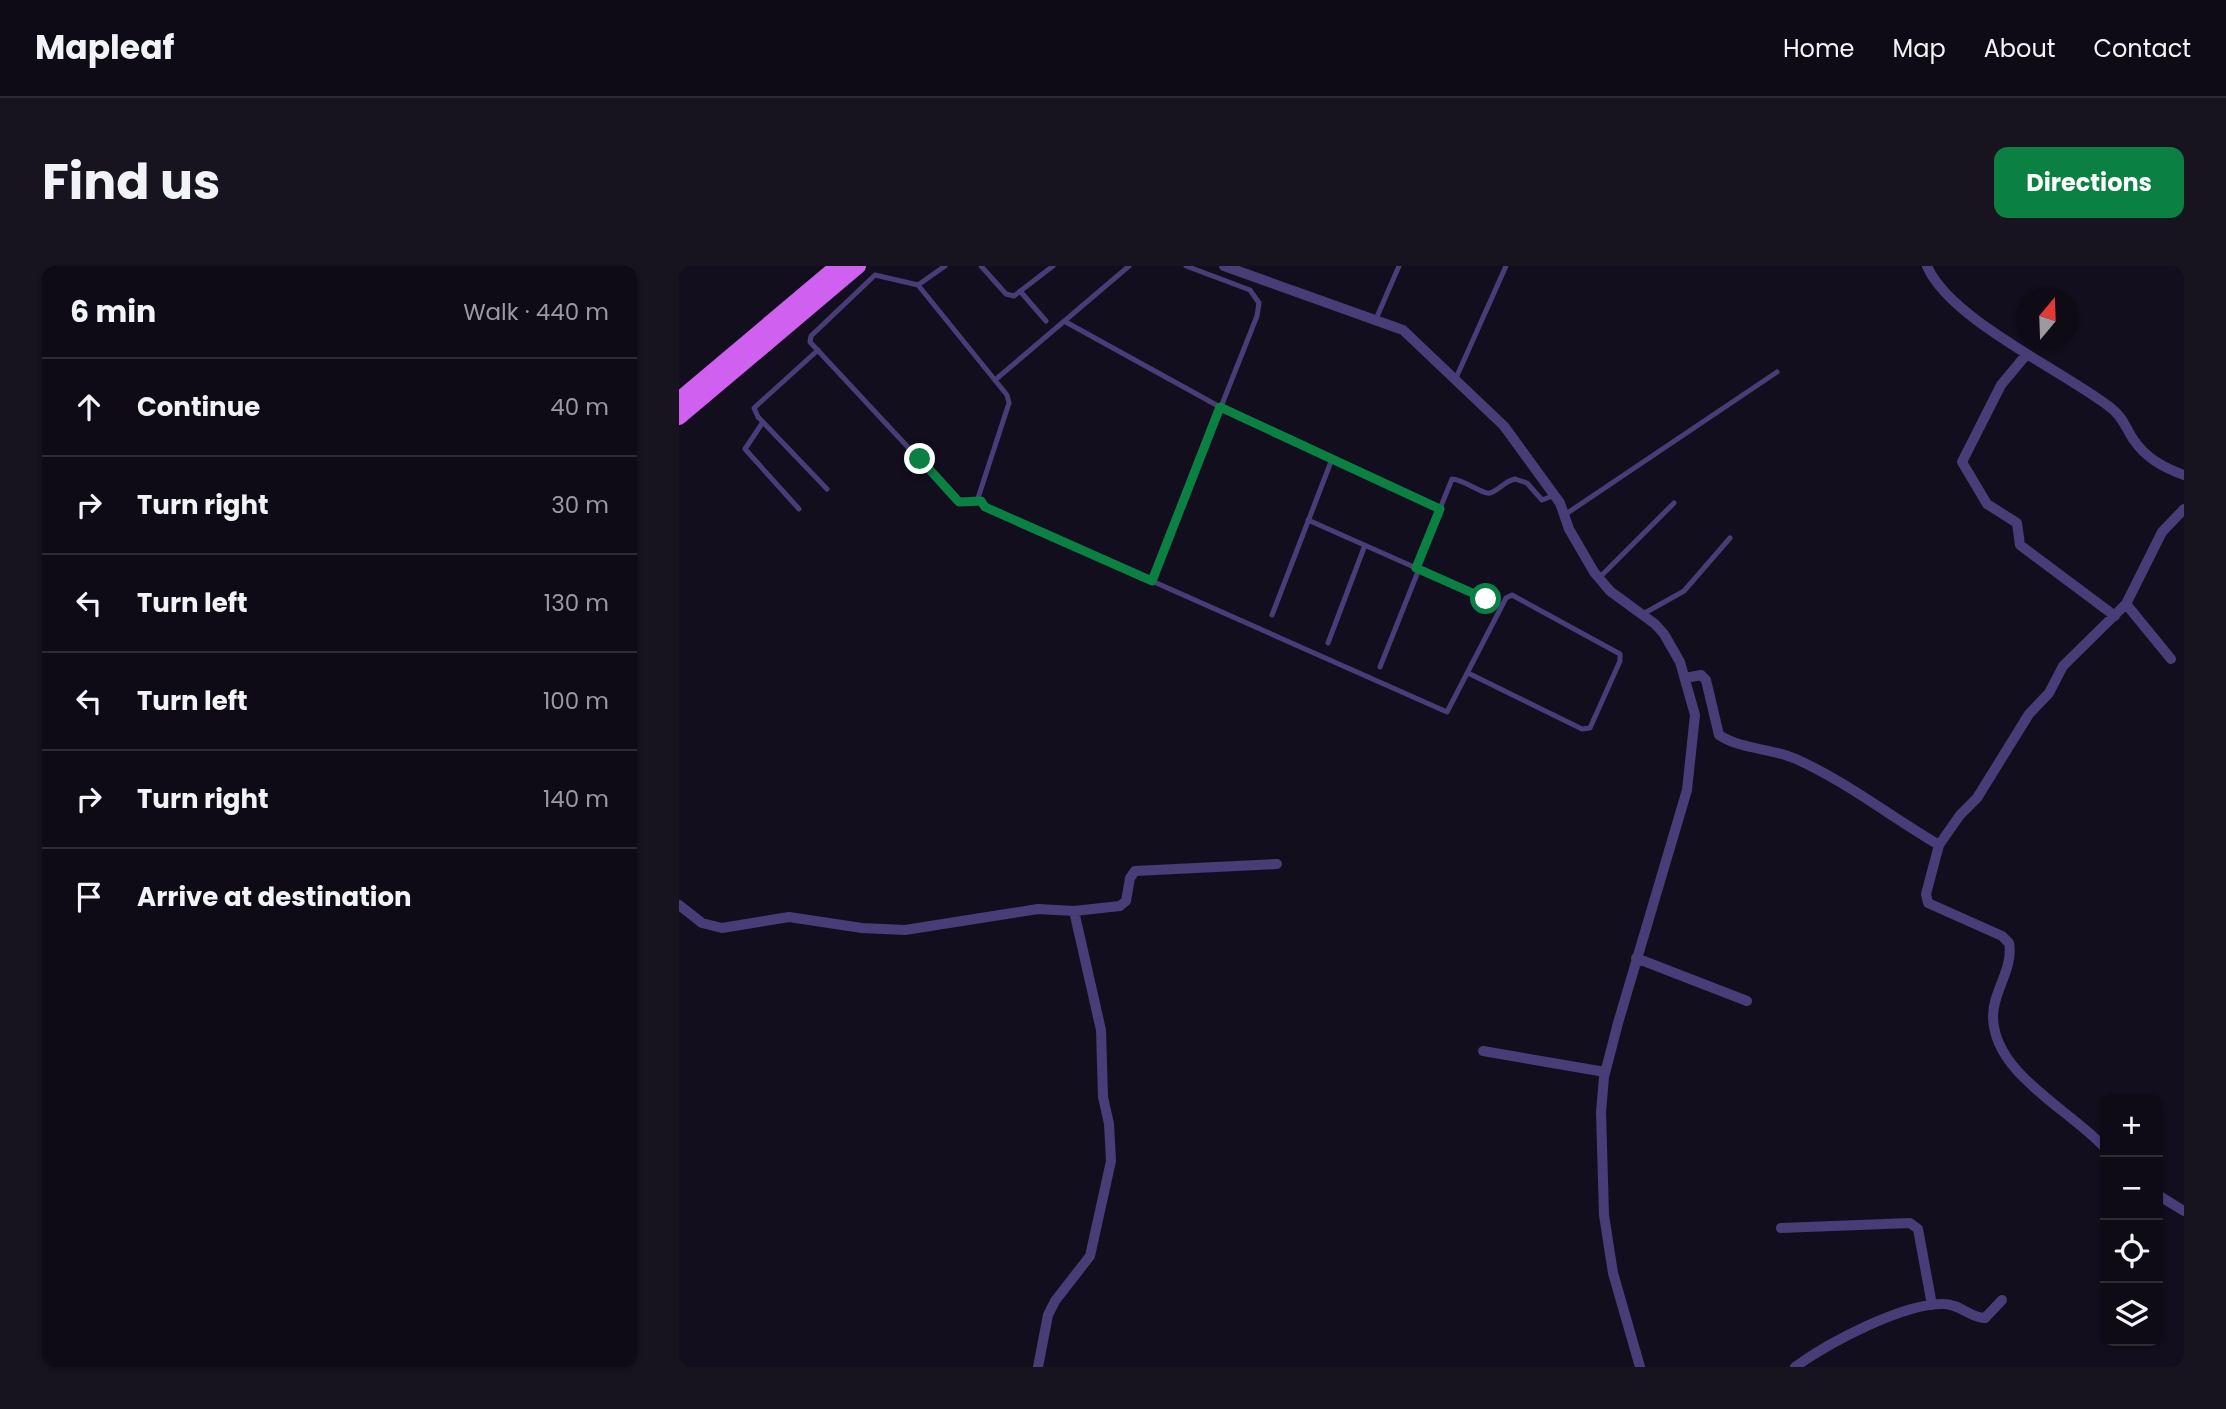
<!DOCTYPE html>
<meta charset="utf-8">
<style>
:root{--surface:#0e0a16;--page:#17131f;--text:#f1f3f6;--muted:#9b9aa1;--line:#2e2b35;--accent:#0b8043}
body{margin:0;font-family:Poppins,sans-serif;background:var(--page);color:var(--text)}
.controls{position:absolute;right:21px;bottom:21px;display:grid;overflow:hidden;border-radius:14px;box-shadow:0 2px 5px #0004}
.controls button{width:63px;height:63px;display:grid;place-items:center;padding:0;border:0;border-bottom:2px solid var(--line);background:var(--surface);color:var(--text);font:35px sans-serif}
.compass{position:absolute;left:1337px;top:21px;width:63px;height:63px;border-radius:50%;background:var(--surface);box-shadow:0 2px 5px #0004;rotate:19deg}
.stop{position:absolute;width:21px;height:21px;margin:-16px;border:5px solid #0b8043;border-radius:50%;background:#fff}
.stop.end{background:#0b8043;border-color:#fff;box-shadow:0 2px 7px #0008}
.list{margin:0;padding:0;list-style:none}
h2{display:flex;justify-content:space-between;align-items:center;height:91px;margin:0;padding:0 28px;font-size:30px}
h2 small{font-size:23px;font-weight:400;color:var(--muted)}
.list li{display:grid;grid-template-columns:46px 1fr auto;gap:21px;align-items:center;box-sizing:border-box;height:98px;padding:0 28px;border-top:2px solid var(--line)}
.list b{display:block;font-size:26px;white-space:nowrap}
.list em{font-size:23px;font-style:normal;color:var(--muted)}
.icon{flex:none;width:38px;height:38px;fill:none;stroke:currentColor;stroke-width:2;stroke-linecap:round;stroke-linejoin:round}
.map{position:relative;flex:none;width:1505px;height:1101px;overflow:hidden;border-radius:14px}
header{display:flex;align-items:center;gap:42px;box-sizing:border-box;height:98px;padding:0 35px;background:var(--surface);border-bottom:2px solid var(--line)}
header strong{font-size:33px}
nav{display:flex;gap:38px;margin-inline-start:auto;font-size:24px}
.intro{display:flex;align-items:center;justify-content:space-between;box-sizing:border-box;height:168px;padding:0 42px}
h1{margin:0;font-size:49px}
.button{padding:18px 32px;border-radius:14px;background:var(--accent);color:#fff;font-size:24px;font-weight:700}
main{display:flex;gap:42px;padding:0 42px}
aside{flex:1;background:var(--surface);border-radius:14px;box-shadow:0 2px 5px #0004}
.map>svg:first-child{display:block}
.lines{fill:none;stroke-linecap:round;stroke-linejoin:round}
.lane{stroke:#493d78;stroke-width:5}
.street{stroke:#493d78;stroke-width:10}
.primary{stroke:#d060f0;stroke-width:16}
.route{stroke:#0b8043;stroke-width:9}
</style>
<header>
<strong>Mapleaf</strong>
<nav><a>Home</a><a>Map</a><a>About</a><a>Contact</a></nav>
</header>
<div class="intro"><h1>Find us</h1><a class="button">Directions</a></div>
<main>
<aside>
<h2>6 min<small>Walk · 440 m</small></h2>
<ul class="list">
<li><svg class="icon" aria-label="ahead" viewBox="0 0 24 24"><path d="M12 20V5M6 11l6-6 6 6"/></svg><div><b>Continue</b></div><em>40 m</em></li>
<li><svg class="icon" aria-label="right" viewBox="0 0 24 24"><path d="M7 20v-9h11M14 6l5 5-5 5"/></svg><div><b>Turn right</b></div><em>30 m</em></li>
<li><svg class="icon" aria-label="left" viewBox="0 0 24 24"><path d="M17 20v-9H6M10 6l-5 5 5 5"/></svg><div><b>Turn left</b></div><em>130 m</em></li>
<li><svg class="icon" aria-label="left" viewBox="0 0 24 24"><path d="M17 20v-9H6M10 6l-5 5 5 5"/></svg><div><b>Turn left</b></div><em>100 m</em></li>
<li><svg class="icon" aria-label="right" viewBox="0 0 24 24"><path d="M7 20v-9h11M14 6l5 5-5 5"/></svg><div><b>Turn right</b></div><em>140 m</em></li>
<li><svg class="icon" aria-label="arrive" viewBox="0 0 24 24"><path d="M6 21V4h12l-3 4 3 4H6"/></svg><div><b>Arrive at destination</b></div></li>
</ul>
</aside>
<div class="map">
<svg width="1505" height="1101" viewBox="0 0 1505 1101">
<rect width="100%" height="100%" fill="#130e1e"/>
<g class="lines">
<path class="lane" d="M266 0 239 19 196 9 132 70 131 76 280 236 302 235
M302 0 327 28 335 30 374 0
M239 19 328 129 330 137 299 232 306 241 768 446 827 332 833 329 941 388V395L911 462 903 463 789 407
M341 25 367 55
M697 53 720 0
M385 55 541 141 761 243
M139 84 75 142 79 151 148 223
M777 112 827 0
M316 114 450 0
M84 156 66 183 120 243
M884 250 1098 106
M629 254 807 333
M737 302 773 213C784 213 804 229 811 227 820 224 826 215 836 213L848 217 863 234 876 229
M920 312 995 237
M473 315 578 50 580 37 571 24 507 0
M964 348 1005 325 1051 272
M593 349 653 193
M649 377 686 279
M701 401 740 303"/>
<path class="street" d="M545 0 724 64 825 160 881 237 890 263 915 306 931 325 976 358 985 368 1001 396 1016 449 1008 524 939 757 925 811 922 846 925 949 934 1007 961 1101
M1248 0C1271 54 1385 105 1432 142 1443 150 1447 162 1454 173 1467 192 1483 201 1505 209
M1347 89 1322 119 1283 196 1308 238 1338 257 1341 279 1436 350
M1447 338 1492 393
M1006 412 1022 409 1027 414 1040 469C1063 484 1093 482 1117 493 1168 516 1212 551 1260 579L1247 628 1249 637 1323 670 1330 677C1335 702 1314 725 1314 750 1314 808 1392 844 1426 882
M1260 579 1281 549 1298 532 1350 448 1370 427 1384 400 1447 338 1483 266 1505 243
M0 639 23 657 43 662 110 651 183 662 226 664 359 643 395 645 422 764 424 831 430 858 432 895 411 990 376 1035 369 1049 359 1101
M395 645 441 640 447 635 451 612 456 605 598 598
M957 692 1068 735
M804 785 926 806
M1479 929 1505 945
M1102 962 1231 957 1239 963 1253 1039
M1116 1101C1149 1077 1224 1037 1265 1038 1281 1038 1291 1052 1306 1052L1323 1034"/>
<path class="primary" d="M0 134 159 0
M0 151 179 0"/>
</g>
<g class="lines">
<path class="route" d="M241 193 280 236 302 235 306 241 473 315 541 141 761 243 737 302 807 333"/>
</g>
</svg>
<div class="controls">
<button>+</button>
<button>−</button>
<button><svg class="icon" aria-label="locate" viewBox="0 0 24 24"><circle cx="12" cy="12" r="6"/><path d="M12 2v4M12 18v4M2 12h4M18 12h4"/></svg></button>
<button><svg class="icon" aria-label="layers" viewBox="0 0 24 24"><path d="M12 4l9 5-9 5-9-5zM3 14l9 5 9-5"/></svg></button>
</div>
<svg class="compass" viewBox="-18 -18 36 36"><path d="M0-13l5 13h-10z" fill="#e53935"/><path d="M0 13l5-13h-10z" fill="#9b9aa1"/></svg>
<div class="stop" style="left:807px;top:333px"></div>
<div class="stop end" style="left:241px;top:193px"></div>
</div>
</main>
